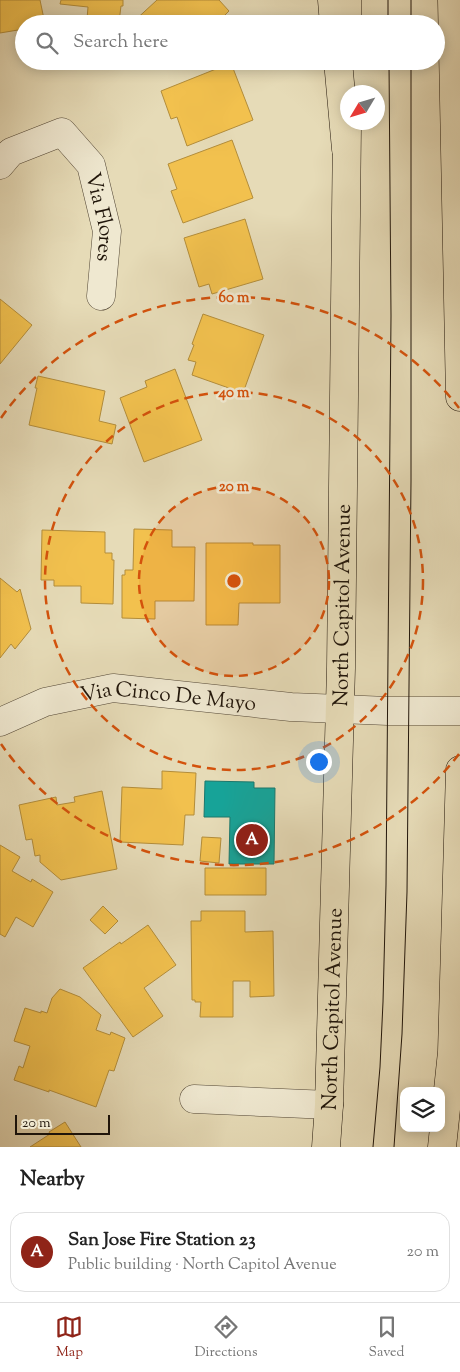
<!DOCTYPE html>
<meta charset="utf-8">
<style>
:root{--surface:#fff;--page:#f6f6f6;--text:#222;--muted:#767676;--line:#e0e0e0;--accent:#8f2418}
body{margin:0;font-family:"Sorts Mill Goudy",serif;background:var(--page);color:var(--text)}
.controls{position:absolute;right:15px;bottom:15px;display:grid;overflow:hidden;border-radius:10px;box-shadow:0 2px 12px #0003}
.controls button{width:45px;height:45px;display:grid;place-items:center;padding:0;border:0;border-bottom:1px solid var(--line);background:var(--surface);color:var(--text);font:25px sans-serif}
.compass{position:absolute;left:340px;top:85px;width:45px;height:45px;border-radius:50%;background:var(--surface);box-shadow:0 2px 12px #0003;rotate:232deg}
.scale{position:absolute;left:15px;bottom:12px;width:95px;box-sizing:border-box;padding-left:5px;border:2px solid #20150a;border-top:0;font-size:14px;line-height:18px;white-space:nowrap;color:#20150a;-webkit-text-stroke:4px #efe8d0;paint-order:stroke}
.you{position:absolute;left:318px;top:761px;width:18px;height:18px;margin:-12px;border:4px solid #fff;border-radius:50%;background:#1a73e8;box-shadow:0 0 0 8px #1a73e833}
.badge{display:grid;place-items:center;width:32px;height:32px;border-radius:50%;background:var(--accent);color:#fff;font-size:16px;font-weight:700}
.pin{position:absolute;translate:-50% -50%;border:2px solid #fff;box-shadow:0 1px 5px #0006}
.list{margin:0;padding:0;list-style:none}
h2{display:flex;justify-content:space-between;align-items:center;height:65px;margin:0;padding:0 20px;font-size:21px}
h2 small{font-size:16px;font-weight:400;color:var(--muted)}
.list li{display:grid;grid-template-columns:32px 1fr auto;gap:15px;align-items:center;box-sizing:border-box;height:80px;margin:0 10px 10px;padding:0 10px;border:1px solid var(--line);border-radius:15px}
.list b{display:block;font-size:19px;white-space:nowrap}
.list p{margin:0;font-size:16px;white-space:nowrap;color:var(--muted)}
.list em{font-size:16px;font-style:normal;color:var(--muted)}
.icon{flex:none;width:28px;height:28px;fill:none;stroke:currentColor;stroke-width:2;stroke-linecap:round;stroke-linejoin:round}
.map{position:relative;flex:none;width:460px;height:1147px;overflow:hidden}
.search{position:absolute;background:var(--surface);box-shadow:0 2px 12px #0003;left:15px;right:15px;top:15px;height:55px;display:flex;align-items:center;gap:12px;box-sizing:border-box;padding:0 18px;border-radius:28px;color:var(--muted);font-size:19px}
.sheet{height:155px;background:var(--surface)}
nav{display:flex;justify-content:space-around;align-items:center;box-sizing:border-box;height:70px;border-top:1px solid var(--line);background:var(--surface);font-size:14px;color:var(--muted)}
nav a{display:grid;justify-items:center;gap:2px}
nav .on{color:var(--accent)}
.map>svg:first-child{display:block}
.homes{fill:#f2c14e;stroke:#b38d3a}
.public{fill:#17a398;stroke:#1a786d}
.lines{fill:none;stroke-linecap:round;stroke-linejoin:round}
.minor-casing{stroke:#524635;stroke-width:29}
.tertiary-casing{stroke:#524635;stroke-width:29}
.primary-casing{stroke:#20150a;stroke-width:29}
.motorway-casing{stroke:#20150a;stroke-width:29}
.minor{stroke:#efe8d0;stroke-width:28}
.tertiary{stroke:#efe8d0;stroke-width:28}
.primary{stroke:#e6dbb7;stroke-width:28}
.motorway{stroke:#e6dbb7;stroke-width:28}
.tram{stroke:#20150a;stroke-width:1}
.ring{fill:none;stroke:#d4520c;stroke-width:2.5;stroke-dasharray:9 6}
.labels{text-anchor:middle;stroke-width:5;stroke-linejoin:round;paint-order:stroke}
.street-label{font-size:21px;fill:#20150a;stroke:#efe8d0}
.centre{fill:#d4520c;stroke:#efe8d0;stroke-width:2.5}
.ring-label{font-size:15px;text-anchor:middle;font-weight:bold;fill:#d4520c;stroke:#efe8d0;stroke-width:5;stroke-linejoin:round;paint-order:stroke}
</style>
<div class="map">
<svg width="460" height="1147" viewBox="0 0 460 1147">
<rect width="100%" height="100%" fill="#e6dbb7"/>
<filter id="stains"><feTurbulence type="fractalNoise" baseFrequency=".004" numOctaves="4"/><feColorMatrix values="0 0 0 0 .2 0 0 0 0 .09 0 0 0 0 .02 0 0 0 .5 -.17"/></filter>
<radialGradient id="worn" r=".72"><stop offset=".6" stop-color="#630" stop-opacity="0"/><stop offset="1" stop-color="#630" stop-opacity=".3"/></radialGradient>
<path class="homes" d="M0 0H40L45 24H24V29L0 33Z
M61 0H123V6H121L119 22 87 19 88 7 60 4Z
M157 0H219L229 11 217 23 218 24H131Z
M231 63 253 120 187 146 177 117 171 119 161 91Z
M232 140 253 198 183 223 171 191 177 189 168 164Z
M245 219 263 279 212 294 209 284 199 287 184 238Z
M0 299 32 325 0 364Z
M203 314 264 335 243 393 192 375 196 362 188 360 194 345 192 344Z
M175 369 202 440 144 462 120 398 147 387 145 381Z
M38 376 105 391 99 421 116 425 112 444 29 425 37 388H35Z
M134 529 172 530V547H195L194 601H155V619L122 618V575H125V570H133Z
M42 530 105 532V553H112V560H114L113 604 81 603V586H54V580H41Z
M206 543H253V545H280V603H239L238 625H206Z
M0 578 17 592 20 589 31 629 15 649 11 644 0 658Z
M162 771 196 773 194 815H185L183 845 120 842 122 787 162 789Z
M102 791 117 869 61 880 40 862V855L35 856 32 839 26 840 19 805 56 797 57 805 75 802 74 797Z
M202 837 221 838 219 863 200 861Z
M0 845 20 857 12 871 31 882 32 879 53 892 33 927 16 917 5 937 0 934Z
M205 868H266V895H205Z
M103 906 118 921 105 934 90 920Z
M201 911H245V932L273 931 274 996 250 997V981H233V1017H200L201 1002H195V1000H192L191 921H201Z
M148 925 176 965 144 988 163 1016 133 1037 83 968 120 942 121 944Z
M60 989 80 997 101 1015 96 1030 110 1035 111 1032 125 1038 114 1071 109 1070 96 1107 49 1090V1092L14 1080 19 1066 23 1068 30 1046 14 1041 25 1008 41 1013V1011L47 1013 52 998Z
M65 1122 81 1147H30L50 1134 49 1132Z"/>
<path class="public" d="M205 781 254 782V788H275L274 864H229L230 817H204Z"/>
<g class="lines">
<defs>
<g id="minor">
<path id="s1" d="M0 165 11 152 62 132 91 165 107 231 101 296"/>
<path d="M340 709 388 711H460"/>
<path d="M194 1099 329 1105"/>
</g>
<g id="tertiary">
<path id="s2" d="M0 722 45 702 113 688 291 707 340 709"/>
</g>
<g id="primary">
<path d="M452 0 460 397"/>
<path d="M347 24V0"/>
<path id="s3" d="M326 1147 329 1105 341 668 347 126"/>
<path d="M442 1147 452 1052 460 770"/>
</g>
<path id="motorway" d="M332 0 334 24
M338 61 346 149"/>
</defs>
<use href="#minor" class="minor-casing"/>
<use href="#tertiary" class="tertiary-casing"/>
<use href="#primary" class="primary-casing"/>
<use href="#motorway" class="motorway-casing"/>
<use href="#minor" class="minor"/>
<use href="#tertiary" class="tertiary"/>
<use href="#primary" class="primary"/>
<use href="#motorway" class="motorway"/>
<path class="tram" d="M388 0V24
M411 0V24
M373 1147 380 1067 383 1002 386 885 391 316 389 61
M394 1147 402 1034 407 892 411 481V61"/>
</g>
<circle cx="234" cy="581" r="95" fill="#d4520c" fill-opacity=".12"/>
<g class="ring">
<circle cx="234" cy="581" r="95"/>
<circle cx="234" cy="581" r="189"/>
<path d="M459 754A284 284 0 0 1 1 744M1 418A284 284 0 0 1 459 408"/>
</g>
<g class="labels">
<g class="street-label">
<text dy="7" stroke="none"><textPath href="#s1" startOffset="169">Via Flores</textPath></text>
<text dy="7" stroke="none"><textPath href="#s3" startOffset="542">North Capitol Avenue</textPath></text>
<text dy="7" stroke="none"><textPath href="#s2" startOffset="174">Via Cinco De Mayo</textPath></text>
<text dy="7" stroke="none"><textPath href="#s3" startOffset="138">North Capitol Avenue</textPath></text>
</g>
</g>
<circle cx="234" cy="581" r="8" class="centre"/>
<g class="ring-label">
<text x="234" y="302">60 m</text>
<text x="234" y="397">40 m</text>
<text x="234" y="491">20 m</text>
</g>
<rect width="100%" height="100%" filter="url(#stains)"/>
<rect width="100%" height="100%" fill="url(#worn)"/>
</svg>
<div class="controls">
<button><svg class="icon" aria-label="layers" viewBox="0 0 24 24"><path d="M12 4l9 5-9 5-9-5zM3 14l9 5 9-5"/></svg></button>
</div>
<svg class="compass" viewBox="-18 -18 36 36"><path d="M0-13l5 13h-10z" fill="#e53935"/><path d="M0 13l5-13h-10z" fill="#767676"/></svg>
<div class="scale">20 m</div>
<div class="you"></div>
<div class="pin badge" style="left:252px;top:840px">A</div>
<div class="search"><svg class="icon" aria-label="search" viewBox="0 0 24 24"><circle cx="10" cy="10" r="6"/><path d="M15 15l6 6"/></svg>Search here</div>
</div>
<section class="sheet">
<h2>Nearby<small></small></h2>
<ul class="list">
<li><span class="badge">A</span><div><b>San Jose Fire Station 23</b><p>Public building · North Capitol Avenue</p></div><em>20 m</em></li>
</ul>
</section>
<nav>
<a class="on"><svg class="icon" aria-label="map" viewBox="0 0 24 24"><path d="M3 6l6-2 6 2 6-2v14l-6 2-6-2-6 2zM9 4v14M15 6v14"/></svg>Map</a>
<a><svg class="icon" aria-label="directions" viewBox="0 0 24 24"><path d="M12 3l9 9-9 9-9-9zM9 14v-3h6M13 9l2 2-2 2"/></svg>Directions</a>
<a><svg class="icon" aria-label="saved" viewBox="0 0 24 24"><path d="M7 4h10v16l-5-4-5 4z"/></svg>Saved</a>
</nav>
